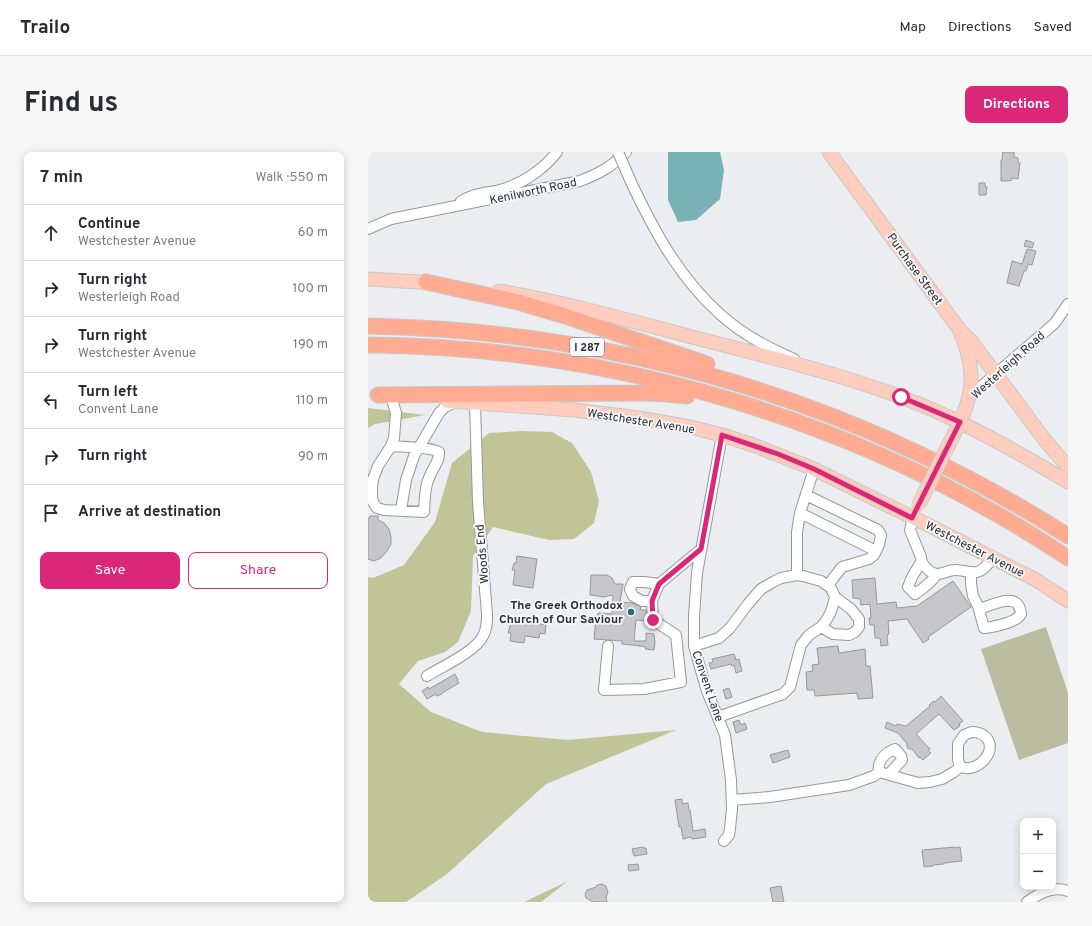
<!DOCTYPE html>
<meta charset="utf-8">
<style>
:root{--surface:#fff;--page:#f7f7f7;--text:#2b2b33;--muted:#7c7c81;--line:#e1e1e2;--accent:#db2777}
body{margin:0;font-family:Overpass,sans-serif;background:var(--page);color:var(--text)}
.controls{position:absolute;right:12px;bottom:12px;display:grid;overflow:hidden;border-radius:8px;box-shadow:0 2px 10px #0003}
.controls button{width:36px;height:36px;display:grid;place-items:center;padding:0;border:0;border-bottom:1px solid var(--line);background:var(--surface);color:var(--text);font:20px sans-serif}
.stop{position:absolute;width:12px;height:12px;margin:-9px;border:3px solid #db2777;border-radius:50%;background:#fff}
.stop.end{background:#db2777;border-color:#fff;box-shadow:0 1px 4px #0008}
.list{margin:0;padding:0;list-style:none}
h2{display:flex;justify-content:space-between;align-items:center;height:52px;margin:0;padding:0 16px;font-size:17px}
h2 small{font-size:13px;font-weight:400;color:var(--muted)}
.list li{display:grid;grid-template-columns:26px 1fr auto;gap:12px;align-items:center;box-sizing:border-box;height:56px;padding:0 16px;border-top:1px solid var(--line)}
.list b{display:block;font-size:15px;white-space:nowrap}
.list p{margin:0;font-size:13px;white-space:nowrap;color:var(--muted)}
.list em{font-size:13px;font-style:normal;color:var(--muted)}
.actions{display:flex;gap:8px;padding:12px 16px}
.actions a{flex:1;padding:9px 0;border:1px solid var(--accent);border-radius:8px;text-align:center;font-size:14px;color:var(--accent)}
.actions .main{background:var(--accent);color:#fff}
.icon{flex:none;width:22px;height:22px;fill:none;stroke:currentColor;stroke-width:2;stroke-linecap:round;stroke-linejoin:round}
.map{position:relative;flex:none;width:700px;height:750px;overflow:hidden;border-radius:8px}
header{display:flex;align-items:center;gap:24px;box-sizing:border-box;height:56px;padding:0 20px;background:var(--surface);border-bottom:1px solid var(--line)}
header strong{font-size:19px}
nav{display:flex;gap:22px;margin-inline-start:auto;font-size:14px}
.intro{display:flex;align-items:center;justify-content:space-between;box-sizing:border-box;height:96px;padding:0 24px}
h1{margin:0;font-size:28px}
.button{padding:10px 18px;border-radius:8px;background:var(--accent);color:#fff;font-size:14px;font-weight:700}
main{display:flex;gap:24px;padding:0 24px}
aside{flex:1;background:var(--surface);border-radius:8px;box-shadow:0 2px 10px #0003}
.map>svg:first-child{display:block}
.green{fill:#babd9f}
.forest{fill:#c0c497}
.water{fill:#78b2b5}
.building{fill:#c7c7ca;stroke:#98989b}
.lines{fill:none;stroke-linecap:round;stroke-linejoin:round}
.minor-casing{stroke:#97979a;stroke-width:12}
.major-casing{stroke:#c8c8c9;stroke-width:15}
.highway-casing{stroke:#c8c8c9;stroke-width:17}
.minor{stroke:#fff;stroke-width:10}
.major{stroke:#fecdbd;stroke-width:13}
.highway{stroke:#feab91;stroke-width:15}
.minor-bridge-casing{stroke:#97979a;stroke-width:12;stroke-linecap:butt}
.major-bridge-casing{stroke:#c8c8c9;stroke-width:15;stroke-linecap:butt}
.minor-bridge{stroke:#fff;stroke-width:10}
.major-bridge{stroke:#fecdbd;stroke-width:13}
.route{stroke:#db2777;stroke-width:5}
.poi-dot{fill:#226d75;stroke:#f9fafd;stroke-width:1.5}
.labels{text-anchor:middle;stroke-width:3.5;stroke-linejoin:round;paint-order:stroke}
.shield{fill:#f9fafd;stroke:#6a6a6c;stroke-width:1}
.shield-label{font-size:11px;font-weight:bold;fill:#2c2d2e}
.street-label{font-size:12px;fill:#2c2d2e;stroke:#f9fafd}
.poi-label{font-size:12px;font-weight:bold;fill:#2c2d2e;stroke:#f9fafd;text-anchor:end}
</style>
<header>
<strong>Trailo</strong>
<nav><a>Map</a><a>Directions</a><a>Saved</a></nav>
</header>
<div class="intro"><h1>Find us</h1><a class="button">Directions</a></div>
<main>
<aside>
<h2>7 min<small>Walk · 550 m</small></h2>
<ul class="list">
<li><svg class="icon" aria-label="ahead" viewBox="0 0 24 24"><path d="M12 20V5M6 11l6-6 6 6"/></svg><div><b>Continue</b><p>Westchester Avenue</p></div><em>60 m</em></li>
<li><svg class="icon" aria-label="right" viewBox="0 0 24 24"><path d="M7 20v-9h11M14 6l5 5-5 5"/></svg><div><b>Turn right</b><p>Westerleigh Road</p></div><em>100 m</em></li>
<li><svg class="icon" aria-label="right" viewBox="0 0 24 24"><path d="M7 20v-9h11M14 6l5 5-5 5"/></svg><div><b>Turn right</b><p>Westchester Avenue</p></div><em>190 m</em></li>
<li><svg class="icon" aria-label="left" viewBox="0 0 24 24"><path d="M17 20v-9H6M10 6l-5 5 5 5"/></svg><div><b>Turn left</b><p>Convent Lane</p></div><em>110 m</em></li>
<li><svg class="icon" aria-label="right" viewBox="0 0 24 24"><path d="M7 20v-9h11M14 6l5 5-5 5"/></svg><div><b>Turn right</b></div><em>90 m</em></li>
<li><svg class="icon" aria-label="arrive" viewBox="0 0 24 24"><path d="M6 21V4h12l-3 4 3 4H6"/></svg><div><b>Arrive at destination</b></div></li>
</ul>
<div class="actions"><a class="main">Save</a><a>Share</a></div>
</aside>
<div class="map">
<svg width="700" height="750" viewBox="0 0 700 750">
<rect width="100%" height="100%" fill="#ecedf0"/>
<path class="green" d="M678 475 700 541V591L651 608 613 497Z"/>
<path class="forest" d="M0 256 57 263 7 272 0 276Z
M153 279 184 280 204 291 223 320 231 349 226 371 206 387 181 388 125 375 105 404 103 459 90 490 77 500 50 509 31 532 63 560 114 580 200 588 308 578 178 632 79 722 38 750H0V425L5 426 36 413 67 370 84 311 121 281Z
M200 729 173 750H156Z"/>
<path class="water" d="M300 0H352L356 18 352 47 328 68 310 70 300 48Z"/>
<path class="building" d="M635 0H646V5L650 6V11H652L650 27 644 26V28L640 29H633V8H634Z
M611 31H617V35H619L618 43H611Z
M658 88 666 91 664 96 656 94Z
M659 97 668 99 664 113 660 112 658 119H656L651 134 639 131 644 109 654 112Z
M2 364H11L9 367 16 371 21 377 23 385V392L19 399 13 406 6 409 0 407V368Z
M149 404 169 407 165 436 145 433 147 418H144L146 411H148Z
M223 423H239L244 426 247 432H255L252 450 265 451 273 455 272 458H278L279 469 268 468 266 489H278V481L286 482 287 491 286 498 277 497 278 495 264 493 254 492V489L226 487 228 465H229L230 461 244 462 245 443 235 445 230 444 222 443Z
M507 426 509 452 528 450 529 456 549 454 585 429 603 455 560 485 561 487 555 491 539 467 520 469 521 482H520L519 485 520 493 513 494 512 486H507L506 473H502L501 466H503L502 452 493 453 492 447 485 446 484 428Z
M144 467 178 473 177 482 172 481 171 486 157 484 156 491 142 489 143 481H140Z
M470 494 471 501 497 497 498 514H502L505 546 490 547 489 541 447 544 446 538H439L438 520 445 519 444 513 451 512 449 496Z
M366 502 368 508 371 507 374 519 368 521 366 513 364 514 363 512 343 517 341 511 345 510 344 507Z
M87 522 90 528H89L91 531 74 541V542L69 544 68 542 59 547 54 539 60 535 61 537Z
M361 536 364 545 358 547 355 538Z
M573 544 595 569 591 572 592 574 586 578 571 562 548 582 562 597 560 598 563 601 555 608 552 605 551 606 544 597H541L539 595V592L530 581 517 576 519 570 528 574 529 572 538 574 562 554 561 553 566 549 567 550Z
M371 568 373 573 377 571 379 577 368 581 365 570Z
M420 598 422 605 405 611 402 603Z
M314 647V652L320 651 321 658H322L325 679 337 677 338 685 324 687 323 685 315 687 313 675H311L307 648Z
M275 695V696H278L279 702 266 704 264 697Z
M587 695V696L592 695 594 709 576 711V712L565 713V714L556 715 554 698Z
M270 712 271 718 261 719 260 713Z
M234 732 238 734 240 741 238 745 239 750H225L218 746 217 742 219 738 228 735 229 733Z
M413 734 416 750H405L402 736Z"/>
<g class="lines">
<defs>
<path id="minor" d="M263 30C286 79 312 127 353 163 374 182 400 196 426 207
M93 49C99 46 105 43 111 42 118 40 125 40 132 38 154 32 175 18 189 0
M0 77 23 67 212 29C230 22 244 15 258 0
M601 245 687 171 700 152
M354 283 329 421 326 464V494L329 505 339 539 357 583 363 628 364 657 362 676 361 683 356 689
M23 294C34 295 63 295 71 300 72 309 64 317 61 326 56 336 57 349 56 360L16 358 9 356 5 350 4 345V335L5 327 10 314 23 294 26 286 28 261 23 244
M438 343 510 378 513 383 511 393 506 403 501 407 474 415 460 433
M33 358 38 328 46 304 71 261 77 255 89 249
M432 361 508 399
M545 366 542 378 553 405C553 412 561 421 569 422 575 422 581 418 587 418 594 418 602 421 609 420 616 418 620 412 625 406
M553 410 544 425 540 435 547 442C556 436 563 431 569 422
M603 420V432L605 444 610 454 616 476H618C628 474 648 471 653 462 651 438 625 453 611 457
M429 423V380L432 361 446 317
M284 449H274L265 444 262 437 265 430H276L291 432
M240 494 236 538 276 537 313 530 308 483 285 468 284 449 291 432 333 397
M326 494 351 486 362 476 380 452 393 437 405 430 413 426 429 423 435 424 453 429 463 436 467 445 483 457 491 467V475L487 480 481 483 465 482 453 475C462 465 464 458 467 445
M59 524C75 514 107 500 115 484 119 477 119 470 119 462L110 350 107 251
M350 565 415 542 422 535 433 493 441 483 453 475
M511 620C509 609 517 601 527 597L533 604 534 608 521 622
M364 648 402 645 481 633 506 624 511 620 550 631 562 630 574 627 586 620 592 615 590 607V592L596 583C599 582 602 580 605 580 608 580 609 580 611 581 632 589 619 614 601 616 598 617 594 615 592 615
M659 750C672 741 684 734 700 739"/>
<path id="major" d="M461 0 591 177C612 225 604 248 581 292
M0 127 67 131
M131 139C197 150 263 169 328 186 397 204 466 220 533 245 592 267 646 298 700 330
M596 182 603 189 676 287 700 315
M79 249 206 258 271 266 322 275 354 283 385 293 446 317 564 375 668 428 700 449"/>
<path id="highway" d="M58 130 150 150 194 163 339 212
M0 174C253 179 486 248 700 384
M0 193C247 195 494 269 700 406
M10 243 276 241 298 242 319 244"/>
</defs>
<use href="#minor" class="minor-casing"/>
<use href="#major" class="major-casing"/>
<use href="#highway" class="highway-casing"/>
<use href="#minor" class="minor"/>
<use href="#major" class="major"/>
<use href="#highway" class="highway"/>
<defs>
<path id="minor-bridge" d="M250 0 263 30"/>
<path id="major-bridge" d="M550 354 581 292"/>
</defs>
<use href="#minor-bridge" class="minor-bridge-casing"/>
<use href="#major-bridge" class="major-bridge-casing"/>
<use href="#minor-bridge" class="minor-bridge"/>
<use href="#major-bridge" class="major-bridge"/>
</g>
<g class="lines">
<path class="route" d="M285 468 284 449 291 432 333 397 354 283 410 302 446 317 544 366 592 270 533 245"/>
</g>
<circle class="poi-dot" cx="263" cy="460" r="4"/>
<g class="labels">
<rect class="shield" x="202" y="186" width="34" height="18" rx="3"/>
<g class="shield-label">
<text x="219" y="199">I 287</text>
</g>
<g class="street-label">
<text transform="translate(165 39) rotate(-12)" y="4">Kenilworth Road</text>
<text transform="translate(547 117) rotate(54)" y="4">Purchase Street</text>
<text transform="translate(640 213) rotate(-42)" y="4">Westerleigh Road</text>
<text transform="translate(273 269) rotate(9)" y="4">Westchester Avenue</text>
<text transform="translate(607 397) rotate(27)" y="4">Westchester Avenue</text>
<text transform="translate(114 402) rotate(-95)" y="4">Woods End</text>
<text transform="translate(340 534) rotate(71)" y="4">Convent Lane</text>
</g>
<g class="poi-label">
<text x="255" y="457">The Greek Orthodox<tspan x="255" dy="14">Church of Our Saviour</tspan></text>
</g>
</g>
</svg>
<div class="controls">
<button>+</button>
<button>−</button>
</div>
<div class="stop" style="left:533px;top:245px"></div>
<div class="stop end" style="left:285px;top:468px"></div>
</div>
</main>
